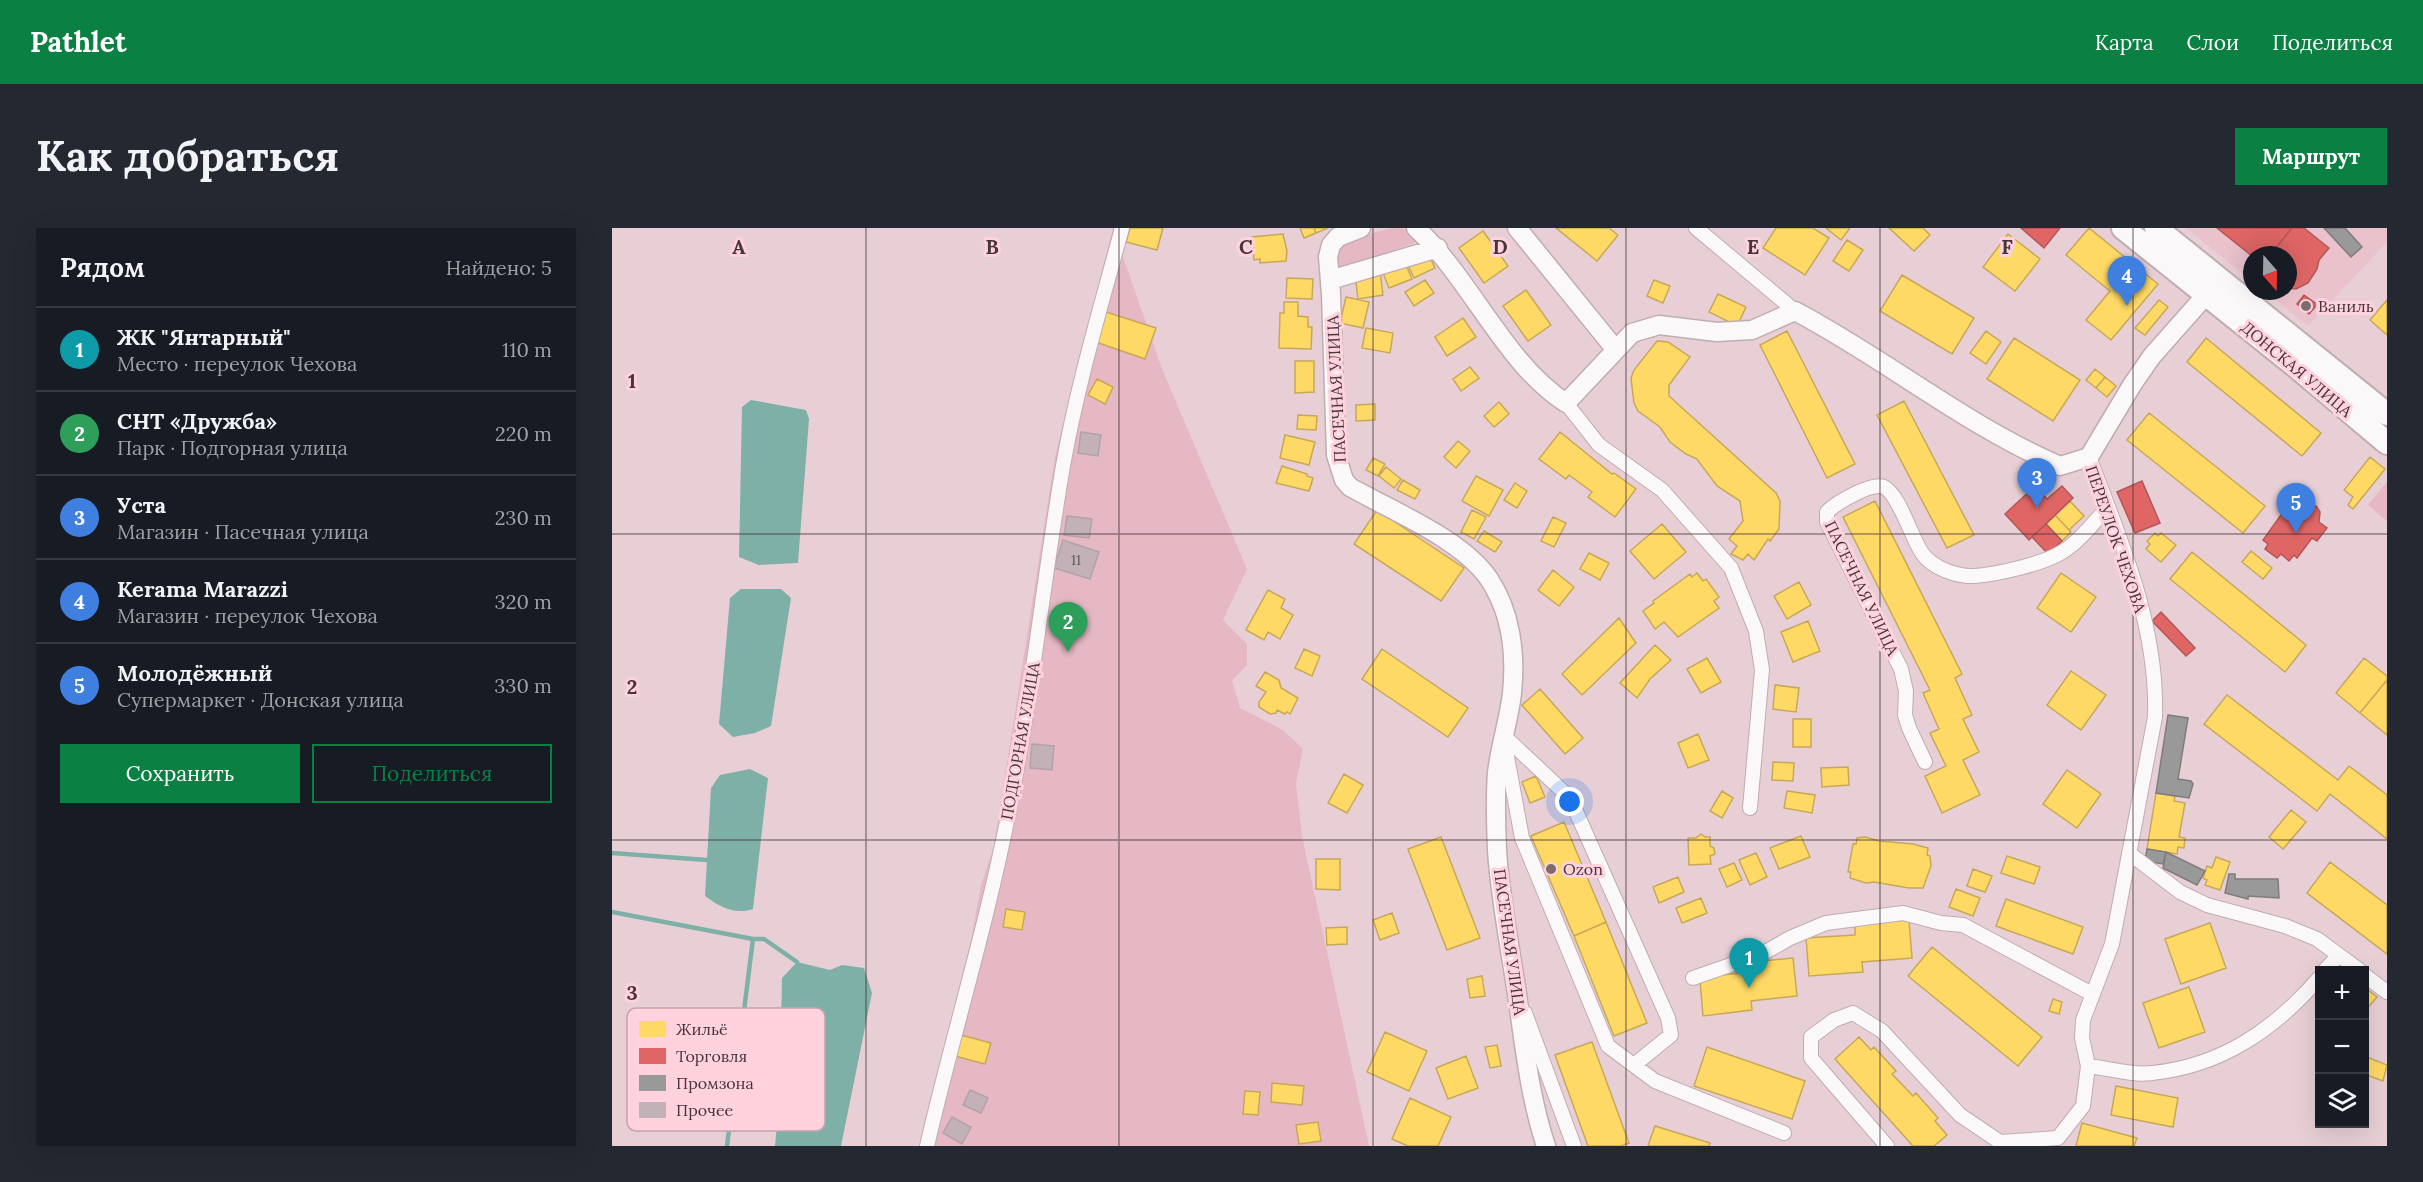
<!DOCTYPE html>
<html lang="ru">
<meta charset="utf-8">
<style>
:root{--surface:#171b24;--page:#242831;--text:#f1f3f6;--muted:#9ea1a6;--line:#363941;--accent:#0b8043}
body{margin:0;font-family:Lora,serif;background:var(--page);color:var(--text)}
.controls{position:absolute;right:18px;bottom:18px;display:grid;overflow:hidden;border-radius:0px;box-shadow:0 6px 24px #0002}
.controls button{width:54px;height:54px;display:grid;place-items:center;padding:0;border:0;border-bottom:2px solid var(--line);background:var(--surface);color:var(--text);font:30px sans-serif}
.compass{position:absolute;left:1631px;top:18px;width:54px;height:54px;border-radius:50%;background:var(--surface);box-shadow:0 6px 24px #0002;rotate:160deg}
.you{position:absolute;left:958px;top:574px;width:21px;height:21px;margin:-15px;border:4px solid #fff;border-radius:50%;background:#1a73e8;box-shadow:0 0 0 9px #1a73e833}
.badge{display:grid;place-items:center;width:39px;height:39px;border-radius:50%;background:var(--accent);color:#fff;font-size:20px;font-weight:700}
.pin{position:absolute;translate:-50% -50px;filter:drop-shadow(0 2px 3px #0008)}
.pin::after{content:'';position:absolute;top:32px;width:21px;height:18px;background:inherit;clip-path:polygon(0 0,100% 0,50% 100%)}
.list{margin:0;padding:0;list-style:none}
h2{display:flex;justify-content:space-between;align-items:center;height:78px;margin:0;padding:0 24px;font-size:26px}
h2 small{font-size:20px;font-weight:400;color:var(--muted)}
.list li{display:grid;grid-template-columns:39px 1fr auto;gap:18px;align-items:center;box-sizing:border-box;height:84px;padding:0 24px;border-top:2px solid var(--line)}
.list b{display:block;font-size:22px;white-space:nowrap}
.list p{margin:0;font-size:20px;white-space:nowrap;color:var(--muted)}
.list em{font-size:20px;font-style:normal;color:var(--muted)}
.actions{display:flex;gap:12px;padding:18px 24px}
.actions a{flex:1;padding:14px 0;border:2px solid var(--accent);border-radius:0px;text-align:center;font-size:21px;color:var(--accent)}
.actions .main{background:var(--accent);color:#fff}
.icon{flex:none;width:33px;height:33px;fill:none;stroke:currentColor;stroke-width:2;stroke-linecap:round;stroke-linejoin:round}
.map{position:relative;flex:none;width:1775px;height:918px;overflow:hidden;border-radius:0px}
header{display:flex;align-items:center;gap:36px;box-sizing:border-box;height:84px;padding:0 30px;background:var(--accent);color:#fff}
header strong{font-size:28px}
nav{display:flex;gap:33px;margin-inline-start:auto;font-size:21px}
.intro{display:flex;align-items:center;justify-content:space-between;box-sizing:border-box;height:144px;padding:0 36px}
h1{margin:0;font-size:42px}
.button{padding:15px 27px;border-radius:0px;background:var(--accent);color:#fff;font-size:21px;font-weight:700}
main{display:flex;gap:36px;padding:0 36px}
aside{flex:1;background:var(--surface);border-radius:0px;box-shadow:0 6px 24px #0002}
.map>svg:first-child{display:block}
.built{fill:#eac2cc}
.green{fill:#e5b8c4}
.water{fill:#7eb0a8}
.homes{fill:#ffd966;stroke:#c8a858;stroke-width:1.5}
.shops{fill:#e06666;stroke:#b25758;stroke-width:1.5}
.industry{fill:#999;stroke:#807b7c;stroke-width:1.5}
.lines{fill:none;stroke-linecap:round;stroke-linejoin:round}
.stream{stroke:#7eb0a8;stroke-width:4.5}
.building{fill:#c2b1b7;stroke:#b4a2a9;stroke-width:1.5}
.minor-casing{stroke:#bfadb1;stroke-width:16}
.tertiary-casing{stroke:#bfadb1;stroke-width:21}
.primary-casing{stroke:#bfadb1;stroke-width:26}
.minor{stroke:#fbf8f9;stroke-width:14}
.tertiary{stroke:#fbf8f9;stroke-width:18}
.primary{stroke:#fbf8f9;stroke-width:22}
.grid{fill:none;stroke:#463539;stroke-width:1.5;stroke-opacity:0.55}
.poi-dot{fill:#7e6b70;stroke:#ffd2dd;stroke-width:2}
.labels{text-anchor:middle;stroke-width:6;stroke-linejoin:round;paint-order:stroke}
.number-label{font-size:14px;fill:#655458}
.poi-label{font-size:16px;fill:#463539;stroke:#ffd2dd;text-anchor:start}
.street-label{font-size:16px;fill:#463539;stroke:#ffd2dd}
.key{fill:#ffd2dd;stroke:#c8a3ac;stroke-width:1.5}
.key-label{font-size:16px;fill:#463539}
.grid-label{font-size:20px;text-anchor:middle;font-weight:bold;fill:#463539;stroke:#ffd2dd;stroke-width:6;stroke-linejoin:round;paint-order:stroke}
</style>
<header>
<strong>Pathlet</strong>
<nav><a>Карта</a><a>Слои</a><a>Поделиться</a></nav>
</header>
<div class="intro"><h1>Как добраться</h1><a class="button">Маршрут</a></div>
<main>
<aside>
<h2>Рядом<small>Найдено: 5</small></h2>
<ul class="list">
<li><span class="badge" style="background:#0f9aa8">1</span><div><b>ЖК &quot;Янтарный&quot;</b><p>Место · переулок Чехова</p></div><em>110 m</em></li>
<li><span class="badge" style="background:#2e9e5b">2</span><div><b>СНТ «Дружба»</b><p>Парк · Подгорная улица</p></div><em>220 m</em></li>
<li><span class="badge" style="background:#3f7fe0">3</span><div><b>Уста</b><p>Магазин · Пасечная улица</p></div><em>230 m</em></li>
<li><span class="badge" style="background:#3f7fe0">4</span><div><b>Kerama Marazzi</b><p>Магазин · переулок Чехова</p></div><em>320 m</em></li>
<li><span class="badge" style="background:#3f7fe0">5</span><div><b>Молодёжный</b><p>Супермаркет · Донская улица</p></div><em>330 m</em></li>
</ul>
<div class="actions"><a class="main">Сохранить</a><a>Поделиться</a></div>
</aside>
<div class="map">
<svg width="1775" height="918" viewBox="0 0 1775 918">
<rect width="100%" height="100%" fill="#e7cfd5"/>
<path class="built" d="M1574 0H1775V14L1696 98 1653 63H1676V27H1640V53Z"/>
<path class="green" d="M501 0 550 141 635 341 611 392 635 416V437L620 453 628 480 671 502 691 521 684 555 690 608 757 918H308L359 712 369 657 382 618 443 229Z
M779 0C791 0 800 1 807 13L727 42 722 37 727 19 740 11Z
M1775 254V293L1756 277Z"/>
<path class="water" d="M139 172 194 182 197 191 186 335 147 337 127 329 130 179Z
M129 361H169L179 370 159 498 143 505 121 509 107 496 118 370Z
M138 541 156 550 141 681C123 687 108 679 93 668L99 560 108 547Z
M185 734 218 742 230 737 252 740 260 765 229 918H163L168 866 170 750Z"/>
<path class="homes" d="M518 0H551L545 22 514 14Z
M688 0H702L704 5 692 10Z
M702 0H716L704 5Z
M944 0H997L1006 7 985 33Z
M1164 0H1201L1217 10 1193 47 1151 20Z
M1214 0H1238L1229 12Z
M1277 0H1311L1318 7 1302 23Z
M1477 0 1546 56 1499 112 1474 92 1498 63 1454 27Z
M871 3 896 38 872 55 847 20Z
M671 6 675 23 674 33 648 35V31L642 32 640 9Z
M1396 6 1428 31 1403 63 1371 39Z
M1235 12 1251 22 1237 43 1221 33Z
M816 25 823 40 802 50 795 35Z
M794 37 800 51 777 60 771 45Z
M768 43 771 67 746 71 743 46Z
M1290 47 1362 90 1340 126 1268 83Z
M675 50 701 51 700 71 674 70Z
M813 52 822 65 802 78 793 64Z
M1042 52 1058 58 1051 75 1035 68Z
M914 62 939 97 916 113 891 78Z
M1106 66 1134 79 1125 98 1097 84Z
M734 69 757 74 751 100 728 95Z
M1547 72 1556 79 1533 107 1523 100Z
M1775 72V107L1758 92Z
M672 74H686V88L696 89V99H700L699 121 667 120 668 85H672Z
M491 83 544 100 533 131 481 113Z
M851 90 864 109 835 128 823 109Z
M754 100 781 105 778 125 750 120Z
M1175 103 1243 236 1215 250 1148 117Z
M1374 103 1389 114 1374 136 1358 125Z
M1402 110 1468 152 1441 193 1375 151Z
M1594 110 1709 205 1690 228 1575 134Z
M1045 113 1056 114 1078 129 1057 157V168L1164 265 1168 273 1167 301 1158 313 1156 311 1142 332 1136 326 1131 332 1119 326 1125 318 1117 311 1131 293 1128 273 1105 258 1085 231 1074 226 1058 214 1048 199 1026 183 1022 175 1019 150 1022 142Z
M683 133H702V164L683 165Z
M858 139 867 150 849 163 841 151Z
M1483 141 1493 149 1484 160 1474 152Z
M1493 149 1504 158 1495 169 1484 160Z
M485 151 501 159 493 176 476 167Z
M1292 173 1362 307 1335 320 1265 187Z
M887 174 897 186 882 199 872 188Z
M763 176V192L744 193V177Z
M1537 185 1653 278 1631 305 1515 212Z
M686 187 705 188 704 202 685 201Z
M948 204 1000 246 1002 245 1024 261 1003 289 976 269 980 264 957 247 954 251 927 231Z
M673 207 703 214 697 237 668 230Z
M846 213 858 223 844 240 832 229Z
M1758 229 1773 241 1741 281 1736 277 1741 269 1732 262Z
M761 230 773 236 766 248 754 242Z
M670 238 695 246V248L701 250 697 263 664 255Z
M774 239 789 251 782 260 767 248Z
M864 248 891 262 877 288 850 273Z
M791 252 808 262 803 271 785 262Z
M903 255 915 263 905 280 892 272Z
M1263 273 1350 446 1343 450 1360 487 1351 491 1367 524 1351 532 1368 567 1330 585 1313 548 1334 538 1318 505 1327 501 1311 465 1318 462 1231 289Z
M1458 273 1472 288 1457 302 1443 287Z
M765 282 852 340 829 373 742 316Z
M860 282 874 289 862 311 849 304Z
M1443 287 1459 304 1450 313 1434 296Z
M941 289 954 295 942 319 929 313Z
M1050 296 1074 324 1042 351 1018 323Z
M872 303 890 314 883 324 865 313Z
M1543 305 1546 308 1549 305 1564 317 1549 334 1534 321 1538 316 1535 313Z
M1639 323 1660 340 1651 351 1630 334Z
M1580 324 1694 417 1673 444 1558 351Z
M977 325 997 335 988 352 968 341Z
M941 342 962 359 947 378 926 362Z
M1085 345 1091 353 1094 351 1107 369 1102 373 1107 380 1066 409 1052 394 1043 401 1031 383 1042 375 1041 373 1078 346 1080 349Z
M1449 345 1484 369 1459 404 1425 380Z
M1187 354 1199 377 1175 391 1162 368Z
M656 362 673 371 669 380 681 387 668 411 656 404 652 412 634 402Z
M1007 390 1024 415 970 467 950 446Z
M1196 393 1208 423 1181 434 1169 404Z
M1043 417 1059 432 1038 451 1025 470 1008 455Z
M692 421 708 428 700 448 683 440Z
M770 421 856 480 836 509 750 451Z
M1095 430 1109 454 1089 465 1075 441Z
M1752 430 1775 448V452L1748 485 1724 465Z
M1459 443 1494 467 1469 502 1435 477Z
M653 444 667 452 669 460 686 470 678 486 675 484 673 486 665 482 664 485 658 486 647 479V474L654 464 644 458Z
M1775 452V507L1748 485Z
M1163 457 1187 460 1184 484 1161 481Z
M928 461 971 510 953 526 910 477Z
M1615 467 1726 552 1737 538 1775 567V611L1718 566 1705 583 1592 496Z
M1181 491H1199V519H1181Z
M1086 506 1097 532 1076 540 1066 515Z
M1161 534 1182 535 1181 553 1160 552Z
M1236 539 1237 557 1210 559 1209 540Z
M1455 542 1489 566 1465 600 1431 576Z
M732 546 751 557 735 585 716 575Z
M924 548 933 569 918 575 910 554Z
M1110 563 1121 570 1110 590 1098 583Z
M1175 563 1203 567 1200 585 1172 580Z
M1544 565 1563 568 1562 573 1573 575 1567 609 1573 610 1572 620 1566 619 1565 626 1535 621Z
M1679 582 1694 594 1671 621 1657 609Z
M952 594 994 694 962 708 919 608Z
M1089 606 1093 609H1098V618L1102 620 1103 626 1098 628 1099 636 1077 637 1076 610H1084Z
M1189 608 1198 629 1167 641 1158 620Z
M829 609 868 710 835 722 796 621Z
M1253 609 1267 613 1301 616 1316 620 1315 627 1318 628 1319 638 1311 660H1297L1262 654 1254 655 1238 650 1239 644H1236L1241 616H1244L1245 610Z
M1144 625 1155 649 1138 657 1127 632Z
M1395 628 1428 639 1422 656 1389 645Z
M1604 629 1618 634 1608 662 1593 657 1595 652 1591 650 1595 638 1600 640Z
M704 631H728V662L704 661Z
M1718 634 1775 677V726L1695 665Z
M1122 635 1130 652 1115 659 1107 641Z
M1361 641 1380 648 1373 664 1355 658Z
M1066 649 1072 664 1047 675 1041 659Z
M1344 661 1368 670 1361 688 1337 679Z
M1089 670 1095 685 1070 695 1064 680Z
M1394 671 1471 699 1461 726 1384 698Z
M394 681 413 684 410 702 391 699Z
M780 685 787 705 768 712 761 692Z
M1297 692 1300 730 1250 734 1251 744 1197 748 1194 710 1243 707V696Z
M994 694 1035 795 1002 808 962 708Z
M1598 695 1614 740 1569 756 1553 711Z
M735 699V716L715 717 714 700Z
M1320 719 1430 809 1406 838 1296 748Z
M1181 730 1185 768 1139 773 1140 782 1091 788 1088 752 1099 748 1129 745V739L1132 735Z
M870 748 873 768 858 770 855 751Z
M1577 759 1593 804 1547 820 1531 775Z
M1752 759 1765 769 1752 784Z
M1441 771 1450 774 1447 786 1437 783Z
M773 804 815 823 797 863 755 844Z
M349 807 379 815 373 836 343 828Z
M1247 809 1259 822 1262 819 1284 843 1280 846 1301 868 1304 865 1326 890 1323 893 1335 907 1322 918H1301L1223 831Z
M980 814 1017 915 1009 918H976L943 827Z
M885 817 889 838 878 840 873 819Z
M1095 819 1193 853 1180 891 1082 858Z
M854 828 866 860 836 871 824 840Z
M1752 828 1775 837 1771 853 1752 846Z
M660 855 692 858 690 877 659 874Z
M1504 858 1566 870 1561 899 1499 887Z
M633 863 648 864 646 887 631 886Z
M798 870 839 889 826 918H796L780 911Z
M706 894 709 913 687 916 684 897Z
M1470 895 1525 910 1522 918H1464Z
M1043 898 1098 915 1097 918H1036Z"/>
<path class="shops" d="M1409 0H1448L1432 20Z
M1605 0H1680L1658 27 1640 28Z
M1680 0H1692L1717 20 1707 32 1705 41 1696 55 1684 61 1676 60V27H1658Z
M1692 67 1703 75V79L1697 86 1685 76Z
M1530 253 1548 295 1523 305 1505 264Z
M1423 258 1435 271 1450 258 1461 270 1417 312 1393 286Z
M1679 273 1688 279 1696 276 1704 278 1708 284 1707 294 1715 300 1705 313 1700 310 1685 330 1682 327 1677 333 1669 326 1665 330 1653 321 1656 316 1651 312Z
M1434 296 1450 313 1436 326 1420 309Z
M1549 384 1583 420 1574 428 1540 393Z"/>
<path class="industry" d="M1712 0H1733L1750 19 1739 29Z
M1556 487 1576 490 1566 551 1579 553 1581 556 1577 570 1544 565Z
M1535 621 1554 624 1551 636 1533 633Z
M1554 624 1593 643 1585 657 1551 640Z
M1617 646H1623V651H1666L1667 670 1636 668V671L1613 665Z"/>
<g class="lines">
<path class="stream" d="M0 625 95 632
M0 684 141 711H152L185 734
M115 918 141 711"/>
</g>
<path class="building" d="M469 204 489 207 486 228 466 225Z
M455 288 480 291 477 310 452 307Z
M451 312 487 324 478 351 442 340Z
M420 516 442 518 440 542 418 540Z
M358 862 376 870 369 885 351 877Z
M340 889 359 899 350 916 331 905Z"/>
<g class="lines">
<defs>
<path id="minor" d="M1084 0 1183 83
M954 175 987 217 1050 262 1119 340 1144 403 1150 442 1138 580
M891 507 958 570 1056 790 1059 807 1022 837
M893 518 910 610 996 818 1043 853 1172 905
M1313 534 1297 500 1293 487 1294 463 1289 441 1215 294V284C1224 275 1259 254 1272 259 1287 266 1300 311 1310 325 1320 340 1345 349 1363 348 1386 346 1431 336 1450 324 1468 313 1482 294 1496 279
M1517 625 1568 664 1595 677 1673 698 1705 711 1747 742
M1713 742 1727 727
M1752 747 1775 764
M1081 750 1150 726 1178 710 1214 695 1291 685 1329 695 1351 697 1480 766
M913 785 962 918
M1476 838C1496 840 1521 848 1540 845 1610 838 1663 801 1708 749
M315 918C341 806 375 696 397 583 420 469 431 353 451 238 465 158 489 78 510 0
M1275 918 1199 830V809L1222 792 1241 785 1270 803 1348 887 1388 914 1446 910 1471 878 1476 838 1470 810 1471 792 1500 716 1543 489C1546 398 1509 313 1477 229"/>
<path id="tertiary" d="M749 0 726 9 719 17 716 29 719 66 724 227 732 252 738 259C780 283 850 311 877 351 899 384 904 426 900 465 897 492 888 518 885 545 883 570 884 597 885 622 888 670 898 719 905 766 912 815 918 871 934 918
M804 0C859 51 893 136 954 175L1020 105 1047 97 1105 104 1140 102 1183 83C1274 131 1353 197 1448 238L1477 229 1520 157 1540 128 1594 67
M905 0 1004 122
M718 52 826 20"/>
<path id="primary" d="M1511 0 1686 140 1775 215
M1544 0 1775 186"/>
</defs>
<use href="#minor" class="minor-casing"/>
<use href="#tertiary" class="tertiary-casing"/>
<use href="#primary" class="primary-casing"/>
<use href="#minor" class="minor"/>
<use href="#tertiary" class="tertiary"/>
<use href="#primary" class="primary"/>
</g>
<path class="grid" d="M254 0V918M507 0V918M761 0V918M1014 0V918M1268 0V918M1521 0V918M0 306H1775M0 612H1775"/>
<g class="poi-dot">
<circle cx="1694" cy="78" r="6"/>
<circle cx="939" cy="641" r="6"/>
</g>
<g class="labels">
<g class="number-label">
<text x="464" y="337">11</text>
</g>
<g class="poi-label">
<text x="1706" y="84">Ваниль</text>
<text x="951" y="647">Ozon</text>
</g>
<g class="street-label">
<text transform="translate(1685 141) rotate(40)" y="6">ДОНСКАЯ УЛИЦА</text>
<text transform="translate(724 161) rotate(-93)" y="6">ПАСЕЧНАЯ УЛИЦА</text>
<text transform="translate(1504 311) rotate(71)" y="6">ПЕРЕУЛОК ЧЕХОВА</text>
<text transform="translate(1250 360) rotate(64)" y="6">ПАСЕЧНАЯ УЛИЦА</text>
<text transform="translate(408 513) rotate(-80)" y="6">ПОДГОРНАЯ УЛИЦА</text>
<text transform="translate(898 714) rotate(82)" y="6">ПАСЕЧНАЯ УЛИЦА</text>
</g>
</g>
<rect x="15" y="780" width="198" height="123" rx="9" class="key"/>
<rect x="27" y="793" width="27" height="16" fill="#ffd966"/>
<rect x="27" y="820" width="27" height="16" fill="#e06666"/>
<rect x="27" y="847" width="27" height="16" fill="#999"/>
<rect x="27" y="874" width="27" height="16" fill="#c2b1b7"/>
<g class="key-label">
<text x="64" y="807">Жильё</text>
<text x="64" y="834">Торговля</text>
<text x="64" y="861">Промзона</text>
<text x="64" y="888">Прочее</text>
</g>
<g class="grid-label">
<text x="127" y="26">A</text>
<text x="380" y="26">B</text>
<text x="634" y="26">C</text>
<text x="888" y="26">D</text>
<text x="1141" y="26">E</text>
<text x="1395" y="26">F</text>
<text x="20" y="160">1</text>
<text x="20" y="466">2</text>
<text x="20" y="772">3</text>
</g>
</svg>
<div class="controls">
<button>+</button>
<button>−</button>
<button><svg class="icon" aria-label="layers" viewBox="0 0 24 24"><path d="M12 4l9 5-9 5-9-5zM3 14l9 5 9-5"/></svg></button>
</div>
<svg class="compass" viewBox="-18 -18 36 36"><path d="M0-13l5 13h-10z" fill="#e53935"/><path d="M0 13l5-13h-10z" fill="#9ea1a6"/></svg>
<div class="you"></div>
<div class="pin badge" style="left:1137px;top:760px;background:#0f9aa8">1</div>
<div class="pin badge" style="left:456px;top:424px;background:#2e9e5b">2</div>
<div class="pin badge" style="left:1425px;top:280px;background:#3f7fe0">3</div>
<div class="pin badge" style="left:1515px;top:78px;background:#3f7fe0">4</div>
<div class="pin badge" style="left:1684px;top:305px;background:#3f7fe0">5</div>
</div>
</main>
